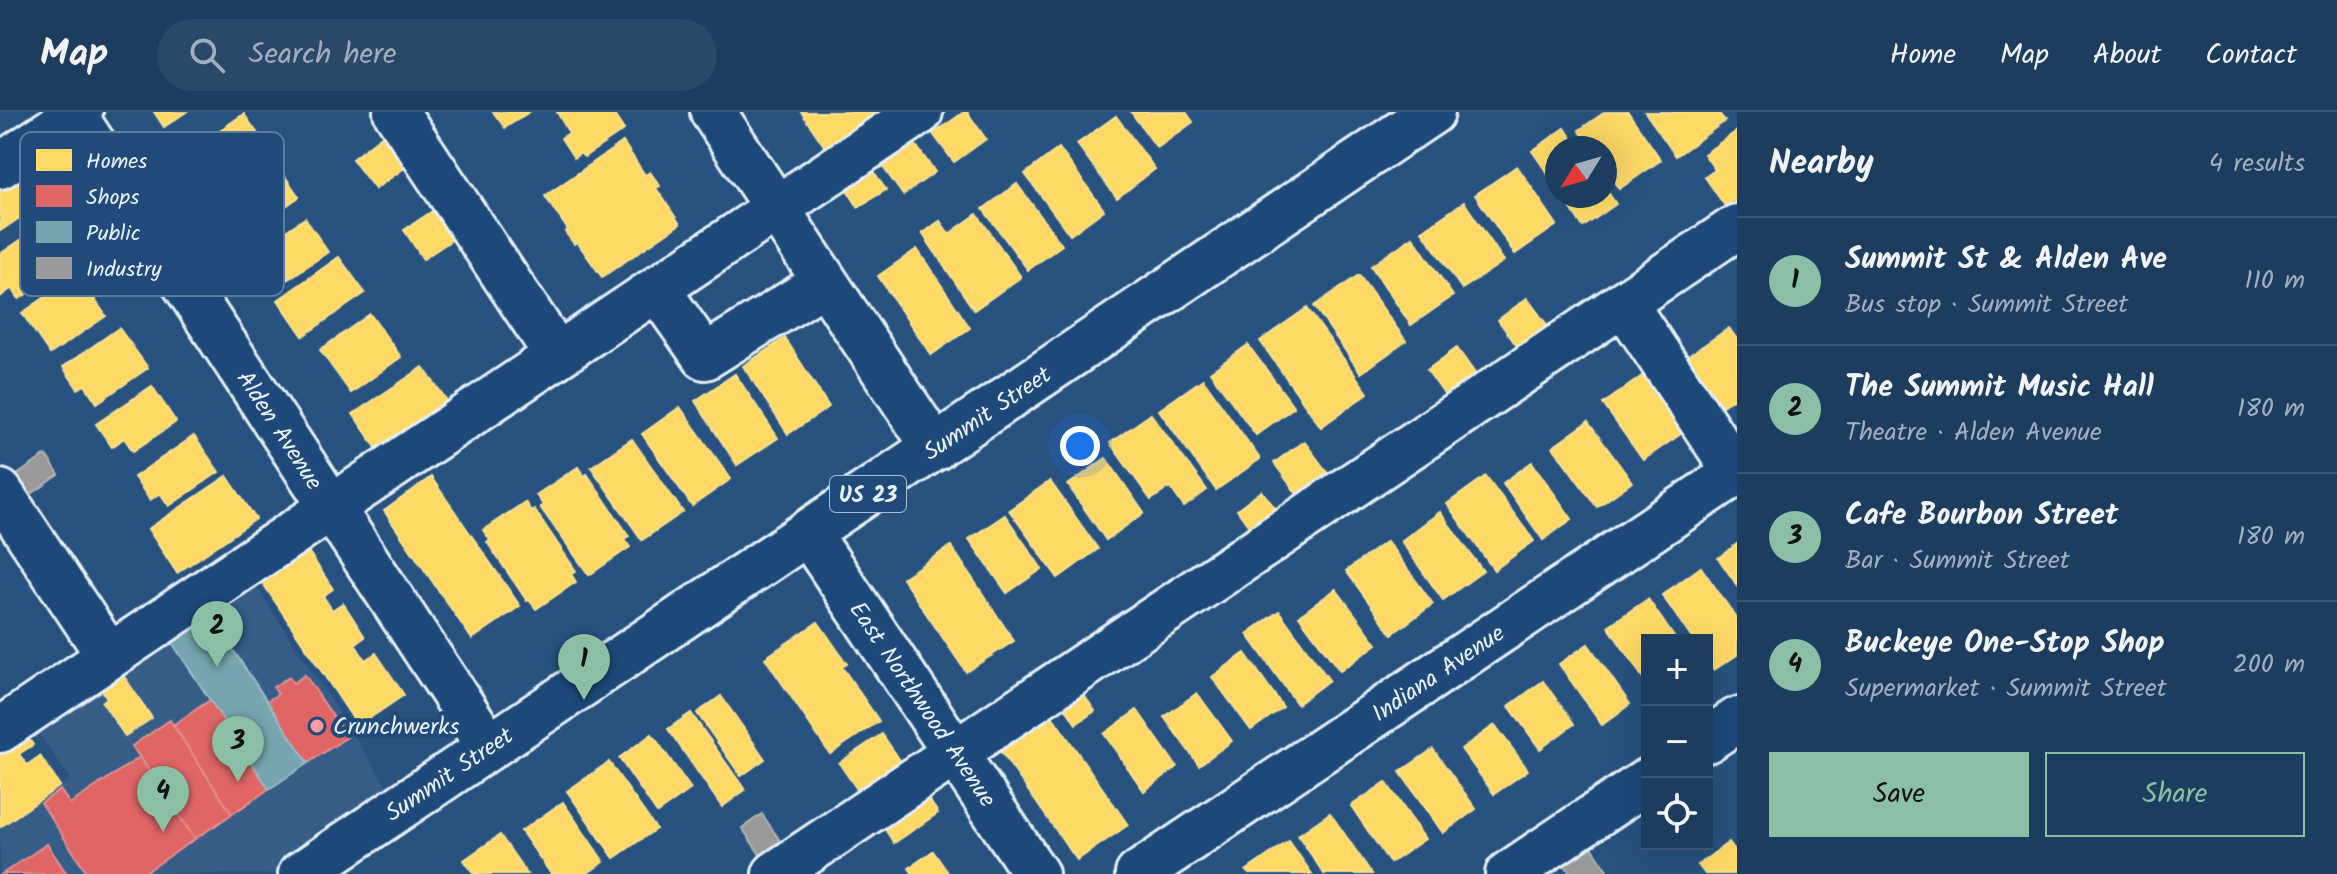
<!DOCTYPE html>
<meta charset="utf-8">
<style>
:root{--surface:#1d3d5f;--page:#2a4868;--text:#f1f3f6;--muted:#a0aebd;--line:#3b5674;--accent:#8abfa5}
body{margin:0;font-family:Kalam,sans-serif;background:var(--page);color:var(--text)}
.controls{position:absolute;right:24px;bottom:24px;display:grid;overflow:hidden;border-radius:0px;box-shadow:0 8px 32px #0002}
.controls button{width:72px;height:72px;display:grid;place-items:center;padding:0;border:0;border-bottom:2px solid var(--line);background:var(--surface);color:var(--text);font:40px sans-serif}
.compass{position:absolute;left:1545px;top:24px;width:72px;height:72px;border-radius:50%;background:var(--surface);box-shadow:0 8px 32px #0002;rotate:233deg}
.you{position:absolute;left:1080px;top:334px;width:28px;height:28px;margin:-20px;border:6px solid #fff;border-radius:50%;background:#1a73e8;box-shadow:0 0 0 12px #1a73e833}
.badge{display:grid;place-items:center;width:52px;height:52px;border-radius:50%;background:var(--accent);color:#111;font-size:26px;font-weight:700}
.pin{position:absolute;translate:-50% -66px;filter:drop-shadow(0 2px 4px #0008)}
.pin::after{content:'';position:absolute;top:42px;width:28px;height:24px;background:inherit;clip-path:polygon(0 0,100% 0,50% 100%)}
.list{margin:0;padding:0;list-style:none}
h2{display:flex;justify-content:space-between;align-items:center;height:104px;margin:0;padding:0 32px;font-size:34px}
h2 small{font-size:26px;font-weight:400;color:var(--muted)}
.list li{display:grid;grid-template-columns:52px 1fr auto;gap:24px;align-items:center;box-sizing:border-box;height:128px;padding:0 32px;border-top:2px solid var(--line)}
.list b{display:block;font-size:30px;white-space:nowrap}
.list p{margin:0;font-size:26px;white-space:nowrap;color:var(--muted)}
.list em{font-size:26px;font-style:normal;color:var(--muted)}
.actions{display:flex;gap:16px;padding:24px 32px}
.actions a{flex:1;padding:18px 0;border:2px solid var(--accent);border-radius:0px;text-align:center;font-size:28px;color:var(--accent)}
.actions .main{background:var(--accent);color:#111}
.icon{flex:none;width:44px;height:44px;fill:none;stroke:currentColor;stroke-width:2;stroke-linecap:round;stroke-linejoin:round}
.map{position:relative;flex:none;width:1737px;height:762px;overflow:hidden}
header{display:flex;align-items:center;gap:48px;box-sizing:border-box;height:112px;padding:0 40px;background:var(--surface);border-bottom:2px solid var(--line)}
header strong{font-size:38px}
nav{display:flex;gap:44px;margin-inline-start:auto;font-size:28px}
.search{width:560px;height:72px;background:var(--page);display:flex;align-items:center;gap:20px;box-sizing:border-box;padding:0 28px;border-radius:44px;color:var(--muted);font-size:30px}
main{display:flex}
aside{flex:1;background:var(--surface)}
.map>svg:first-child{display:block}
.built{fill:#355d88}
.homes{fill:#ffd966;stroke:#f8e092;stroke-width:2}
.shops{fill:#e06666;stroke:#e29092;stroke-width:2}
.public{fill:#76a5af;stroke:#98bcc5;stroke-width:2}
.industry{fill:#999;stroke:#b1b3b6;stroke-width:2}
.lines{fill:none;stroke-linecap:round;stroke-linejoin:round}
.minor-casing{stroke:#e8f1f8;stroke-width:50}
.major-casing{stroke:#e8f1f8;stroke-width:50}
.minor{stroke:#1f4a7a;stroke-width:44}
.major{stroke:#1f4a7a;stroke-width:44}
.poi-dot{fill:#ff9aa2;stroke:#1f4a7a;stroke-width:3}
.labels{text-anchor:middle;stroke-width:8;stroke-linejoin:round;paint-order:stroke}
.shield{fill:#1f4a7a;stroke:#acbfd2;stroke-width:2}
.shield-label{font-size:22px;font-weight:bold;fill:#e8f1f8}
.street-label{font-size:24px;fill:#e8f1f8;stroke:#1f4a7a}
.poi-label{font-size:24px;fill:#e8f1f8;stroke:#1f4a7a;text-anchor:start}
.key{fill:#1f4a7a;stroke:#5b7ca0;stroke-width:2}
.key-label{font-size:22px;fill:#e8f1f8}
</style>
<header>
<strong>Map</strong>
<div class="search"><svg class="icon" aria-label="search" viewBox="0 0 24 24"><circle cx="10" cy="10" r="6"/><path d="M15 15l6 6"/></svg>Search here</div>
<nav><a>Home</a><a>Map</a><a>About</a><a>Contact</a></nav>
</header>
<main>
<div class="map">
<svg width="1737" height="762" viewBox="0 0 1737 762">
<rect width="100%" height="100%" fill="#27517f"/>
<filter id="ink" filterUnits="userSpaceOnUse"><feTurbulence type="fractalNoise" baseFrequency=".0125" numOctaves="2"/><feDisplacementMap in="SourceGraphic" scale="16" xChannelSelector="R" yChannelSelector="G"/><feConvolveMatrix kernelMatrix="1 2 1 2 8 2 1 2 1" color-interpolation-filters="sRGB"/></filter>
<g filter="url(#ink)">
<path class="built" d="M243 454 401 695 301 762H0V716L70 667 25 601Z"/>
<path class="homes" d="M154 0H186L164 15Z
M493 0H529L505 16Z
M557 0H612L624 18 584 45 580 41 574 46 561 26 569 21Z
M801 0H876L825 35Z
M964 0H967L986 27 954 50 933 22Z
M1131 0H1186L1193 10 1157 36Z
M1605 0H1628L1661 48 1619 77 1605 56V36H1591L1579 18Z
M1645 0H1718L1725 9 1676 44Z
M244 2 267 35 209 75 186 41Z
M1116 4 1155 57 1117 86 1077 32Z
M1565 16 1578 36H1557V75L1532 39Z
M1737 19V92L1734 88 1725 94 1705 65 1715 58 1704 42Z
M383 23 407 54 375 77 352 47Z
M623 30 645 63 650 60 660 74 656 76 680 112 602 165 577 130 574 132 565 120 568 118 545 84Z
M915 32 935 60 903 83 883 55Z
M1059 36 1104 98 1070 123 1025 62Z
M276 51 299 85 239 126 215 92Z
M868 51 886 78 858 95 841 68Z
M19 54 43 90 0 119V67Z
M1517 54 1557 113 1515 142 1475 83Z
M1017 72 1062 133 1028 158 983 97Z
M1605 76 1616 92 1583 115 1563 84H1605Z
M1464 90 1504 149 1462 177 1422 119Z
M437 96 456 125 423 147 404 118Z
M977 102 1021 165 974 198 922 121 940 109 949 122Z
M305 106 328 140 275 176 252 142Z
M43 113 70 153 19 187 12 176 0 185V142Z
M1413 125 1453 184 1411 213 1371 154Z
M917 137 970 216 931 243 878 164Z
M339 145 365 181 303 224 278 188Z
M78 163 106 204 50 242 22 201Z
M1359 163 1406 229 1361 261 1314 194Z
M1527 186 1550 217 1520 238 1498 208Z
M1307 196 1368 281 1321 315 1260 229Z
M370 202 401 245 351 281 320 238Z
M119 216 148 256 97 291 85 273 78 277 63 255Z
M1729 216 1737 227V284L1710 302 1676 252Z
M785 226 829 295 788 322 743 254Z
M1248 233 1294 295 1256 323 1210 260Z
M1457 236 1479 267 1449 289 1427 258Z
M423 255 453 297 382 344 353 302Z
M735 262 778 326 737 353 695 289Z
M1645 262 1685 319 1643 348 1603 292Z
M1203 267 1260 347 1216 378 1159 298Z
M152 274 176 310 133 339 124 326 112 335 96 312Z
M680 295 731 367 692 394 642 322Z
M1151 302 1207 378 1184 395 1170 375 1151 388 1110 331Z
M1588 310 1632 370 1597 395 1553 335Z
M194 324 219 360 169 394 160 381 150 388 134 365Z
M632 327 683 400 642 428 591 355Z
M1304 329 1327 360 1297 382 1274 351Z
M1106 346 1144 401 1106 428 1068 373Z
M1532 350 1572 407 1543 428 1503 371Z
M578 355 584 364 587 362 629 424 624 427 630 435 589 463 540 395 543 393 536 383Z
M227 364 256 407 177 461 148 417Z
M1486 364 1534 429 1494 458 1447 392Z
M431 365 520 494 472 527 384 399Z
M1050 369 1098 437 1058 466 1009 398Z
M1262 379 1279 401 1253 420 1237 398Z
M525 390 531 399 534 397 576 459 571 462 576 470 536 497 529 488 527 489 487 430 490 428 483 418Z
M1440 400 1483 459 1443 488 1401 429Z
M1005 403 1042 457 1007 481 969 427Z
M1387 429 1433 492 1392 522 1346 459Z
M1737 432V473L1718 446Z
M304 433 333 477 323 484 332 498 343 491 365 525 355 532 365 548 376 541 404 583 358 614 258 464Z
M951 434 1014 529 966 560 902 466Z
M1701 455 1737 507V543L1714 558 1707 548V528H1693L1662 483Z
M1336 477 1377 532 1340 559 1299 504Z
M1648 487 1676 528H1647V572L1608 514Z
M1279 499 1329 568 1297 592 1247 522Z
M818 510 847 552 842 555 879 609 830 642 765 546Z
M1588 532 1630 592 1602 613 1559 552Z
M1245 541 1283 595 1251 618 1212 565Z
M119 557 152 606 125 624 102 590 107 586 98 572Z
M1543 569 1574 612 1540 637 1509 594Z
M1079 576 1095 599 1076 612 1061 589Z
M1197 581 1232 629 1199 653 1164 605Z
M721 584 765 647 741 664 697 601Z
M1048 598 1128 713 1077 748 996 633Z
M1137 598 1177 655 1144 679 1104 622Z
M691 601 745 678 722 695 668 617Z
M1495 613 1528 658 1494 682 1461 637Z
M23 618 33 633 19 642 27 653 40 644 60 674 0 715V634Z
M652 622 691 677 657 701 619 646Z
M882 622 906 657 863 686 839 651Z
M1433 637 1476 697 1443 721 1400 660Z
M609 650 656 717 614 746 567 679Z
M1386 670 1425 727 1390 751 1351 694Z
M923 679 938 701 894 731 879 708Z
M563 690 604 750 586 762H551L521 719Z
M1330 701 1372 762H1324L1298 723Z
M500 723 527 762H474L464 748Z
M1289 729 1312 762H1249L1246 759Z
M1729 730 1737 741V762H1705L1698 753Z
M933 739 949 762H913L909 756Z"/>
<path class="shops" d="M305 563 347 625 308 651 267 589 278 582 273 575 289 565 293 571Z
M210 588 269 677 232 702 173 613Z
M170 608 232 702 195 727 132 634Z
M140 645 195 727 143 762H88L41 691 60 678 70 692Z
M47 732 67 762H2Z"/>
<path class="public" d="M206 497 308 651 269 677 167 523Z"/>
<path class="industry" d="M46 343 59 363 30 383 17 363Z
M762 702 783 733 763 747 742 716Z
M1589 730 1607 758 1600 762H1571L1562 749Z"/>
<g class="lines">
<defs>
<path id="minor" d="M72 0 489 635
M396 0 557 243
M713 0 935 336
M0 54 80 0
M657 177 705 245 825 170
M1624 191 1737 362
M0 380 109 544
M809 422 1036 762
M0 618 920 0
M1707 628 1737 608
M775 762 1737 115
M1138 762 1737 360
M1508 762 1647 669"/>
<path id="major" d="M301 762 1432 0"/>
</defs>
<use href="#minor" class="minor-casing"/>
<use href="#major" class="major-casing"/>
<use href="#minor" class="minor"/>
<use href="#major" class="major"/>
</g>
</g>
<circle class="poi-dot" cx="317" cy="614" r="8"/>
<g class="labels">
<rect class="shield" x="830" y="364" width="76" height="36" rx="6"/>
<g class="shield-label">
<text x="868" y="390">US 23</text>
</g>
<g class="street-label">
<text transform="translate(987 301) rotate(-34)" y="8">Summit Street</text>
<text transform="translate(280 318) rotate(57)" y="8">Alden Avenue</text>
<text transform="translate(1438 561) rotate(-34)" y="8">Indiana Avenue</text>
<text transform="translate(923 592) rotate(56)" y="8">East Northwood Avenue</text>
<text transform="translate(449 662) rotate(-34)" y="8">Summit Street</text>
</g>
<g class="poi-label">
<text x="333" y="622">Crunchwerks</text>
</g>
</g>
<rect x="20" y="20" width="264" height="164" rx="12" class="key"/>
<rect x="36" y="37" width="36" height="22" fill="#ffd966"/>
<rect x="36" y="73" width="36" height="22" fill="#e06666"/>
<rect x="36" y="109" width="36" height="22" fill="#76a5af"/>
<rect x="36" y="145" width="36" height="22" fill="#999"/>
<g class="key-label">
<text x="86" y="56">Homes</text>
<text x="86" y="92">Shops</text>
<text x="86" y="128">Public</text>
<text x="86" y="164">Industry</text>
</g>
</svg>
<div class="controls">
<button>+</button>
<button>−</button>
<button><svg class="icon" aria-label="locate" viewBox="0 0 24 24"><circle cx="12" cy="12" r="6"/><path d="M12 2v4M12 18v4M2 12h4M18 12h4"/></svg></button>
</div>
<svg class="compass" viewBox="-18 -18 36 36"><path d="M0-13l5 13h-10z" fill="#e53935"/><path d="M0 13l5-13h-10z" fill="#a0aebd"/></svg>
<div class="you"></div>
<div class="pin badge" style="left:584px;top:588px">1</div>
<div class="pin badge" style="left:217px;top:555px">2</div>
<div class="pin badge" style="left:238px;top:670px">3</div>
<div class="pin badge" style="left:163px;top:720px">4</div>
</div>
<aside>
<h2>Nearby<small>4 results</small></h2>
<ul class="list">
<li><span class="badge">1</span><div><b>Summit St &amp; Alden Ave</b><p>Bus stop · Summit Street</p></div><em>110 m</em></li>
<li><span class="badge">2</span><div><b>The Summit Music Hall</b><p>Theatre · Alden Avenue</p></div><em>180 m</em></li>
<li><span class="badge">3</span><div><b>Cafe Bourbon Street</b><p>Bar · Summit Street</p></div><em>180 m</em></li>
<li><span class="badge">4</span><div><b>Buckeye One-Stop Shop</b><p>Supermarket · Summit Street</p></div><em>200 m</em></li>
</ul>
<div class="actions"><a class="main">Save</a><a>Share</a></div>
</aside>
</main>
